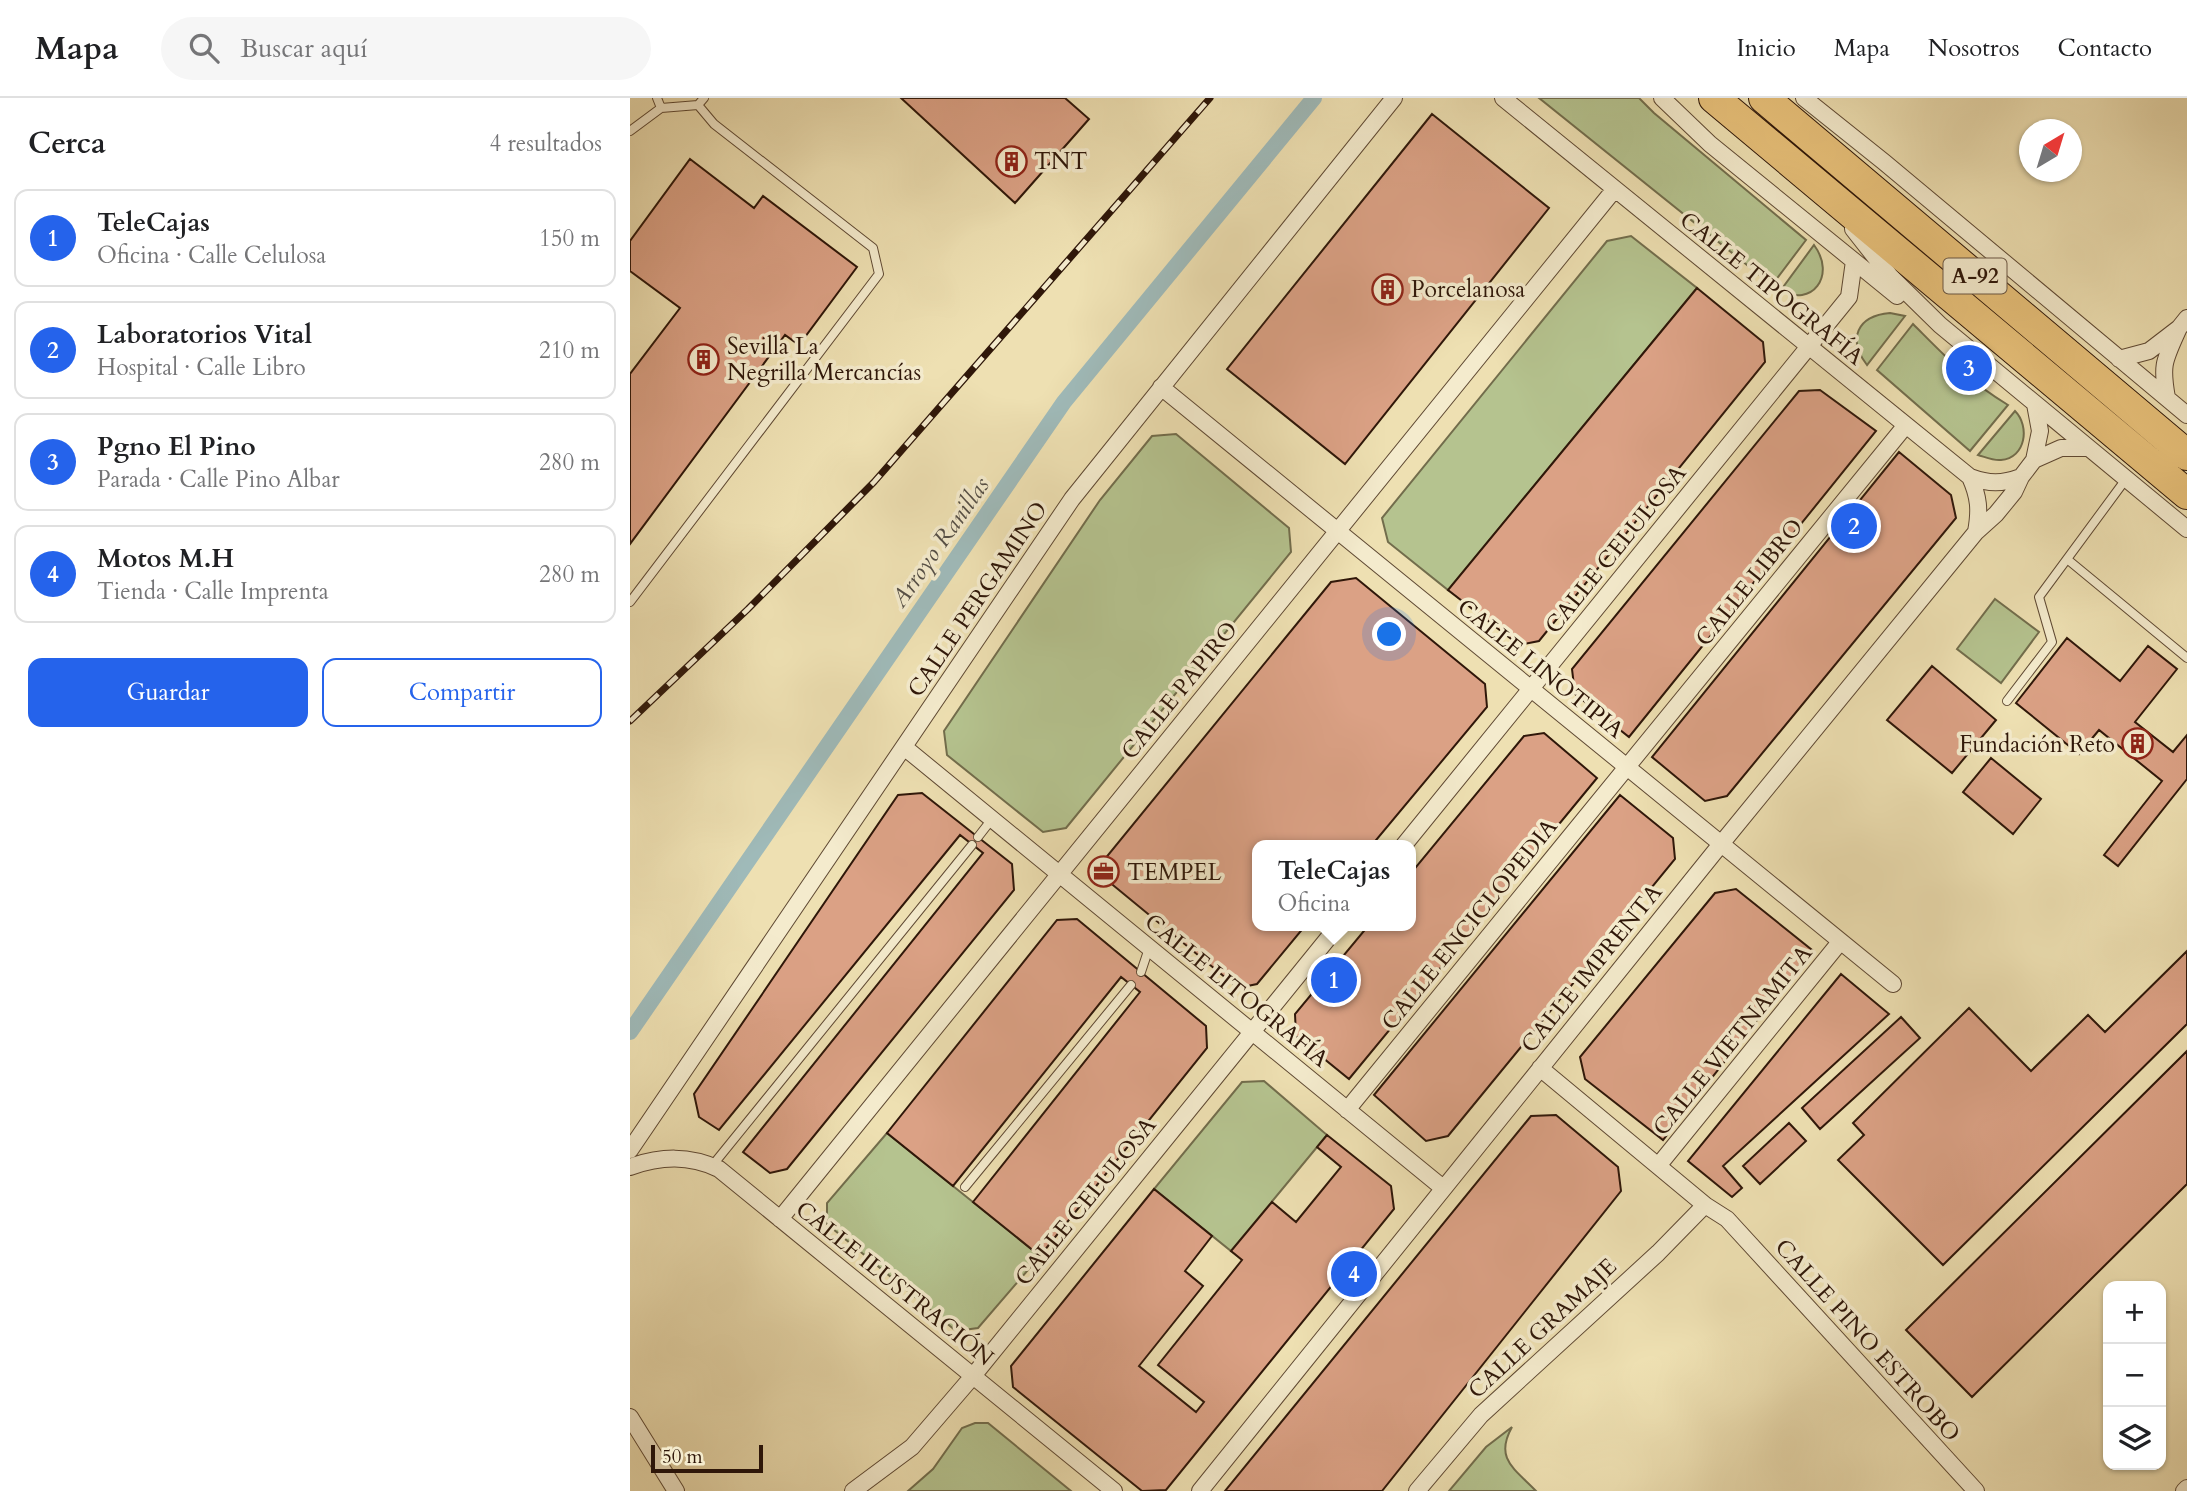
<!DOCTYPE html>
<html lang="es">
<meta charset="utf-8">
<style>
:root{--surface:#fff;--page:#f6f6f6;--text:#202124;--muted:#757577;--line:#e0e0e0;--accent:#2563eb}
body{margin:0;font-family:Cardo,serif;background:var(--page);color:var(--text)}
.controls{position:absolute;right:21px;bottom:21px;display:grid;overflow:hidden;border-radius:14px;box-shadow:0 2px 5px #0004}
.controls button{width:63px;height:63px;display:grid;place-items:center;padding:0;border:0;border-bottom:2px solid var(--line);background:var(--surface);color:var(--text);font:35px sans-serif}
.compass{position:absolute;left:1389px;top:21px;width:63px;height:63px;border-radius:50%;background:var(--surface);box-shadow:0 2px 5px #0004;rotate:38deg}
.scale{position:absolute;left:21px;bottom:18px;width:112px;box-sizing:border-box;padding-left:7px;border:4px solid #2f1709;border-top:0;font-size:19px;line-height:24px;white-space:nowrap;color:#2f1709;-webkit-text-stroke:5px #f4ebcd;paint-order:stroke}
.you{position:absolute;left:760px;top:537px;width:24px;height:24px;margin:-18px;border:5px solid #fff;border-radius:50%;background:#1a73e8;box-shadow:0 0 0 10px #1a73e833}
.badge{display:grid;place-items:center;width:46px;height:46px;border-radius:50%;background:var(--accent);color:#fff;font-size:23px;font-weight:700}
.pin{position:absolute;translate:-50% -50%;border:4px solid #fff;box-shadow:0 2px 7px #0006}
.popup{position:absolute;left:622px;top:742px;width:164px;height:91px;box-sizing:border-box;display:grid;place-content:center;border-radius:14px;background:var(--surface);filter:drop-shadow(0 2px 5px #0005);font-size:23px;white-space:nowrap;color:var(--muted)}
.popup b{font-size:26px;color:var(--text)}
.popup::after{content:'';position:absolute;left:50%;top:100%;margin-left:-14px;border:14px solid transparent;border-top-color:var(--surface)}
.list{margin:0;padding:0;list-style:none}
h2{display:flex;justify-content:space-between;align-items:center;height:91px;margin:0;padding:0 28px;font-size:30px}
h2 small{font-size:23px;font-weight:400;color:var(--muted)}
.list li{display:grid;grid-template-columns:46px 1fr auto;gap:21px;align-items:center;box-sizing:border-box;height:98px;margin:0 14px 14px;padding:0 14px;border:2px solid var(--line);border-radius:14px}
.list b{display:block;font-size:26px;white-space:nowrap}
.list p{margin:0;font-size:23px;white-space:nowrap;color:var(--muted)}
.list em{font-size:23px;font-style:normal;color:var(--muted)}
.actions{display:flex;gap:14px;padding:21px 28px}
.actions a{flex:1;padding:16px 0;border:2px solid var(--accent);border-radius:14px;text-align:center;font-size:24px;color:var(--accent)}
.actions .main{background:var(--accent);color:#fff}
.icon{flex:none;width:38px;height:38px;fill:none;stroke:currentColor;stroke-width:2;stroke-linecap:round;stroke-linejoin:round}
.map{position:relative;flex:none;width:1557px;height:1393px;overflow:hidden}
header{display:flex;align-items:center;gap:42px;box-sizing:border-box;height:98px;padding:0 35px;background:var(--surface);border-bottom:2px solid var(--line)}
header strong{font-size:33px}
nav{display:flex;gap:38px;margin-inline-start:auto;font-size:24px}
.search{width:490px;height:63px;background:var(--page);display:flex;align-items:center;gap:18px;box-sizing:border-box;padding:0 24px;border-radius:38px;color:var(--muted);font-size:26px}
main{display:flex}
aside{flex:1;background:var(--surface)}
.map>svg:first-child{display:block}
.green{fill:#b5c38f;stroke:#726d4c;stroke-width:2}
.lines{fill:none;stroke-linecap:round;stroke-linejoin:round}
.canal{stroke:#9fbab9;stroke-width:16}
.building{fill:#dba185;stroke:#2f1709;stroke-width:2}
.lane-casing{stroke:#5f4933;stroke-width:10}
.street-casing{stroke:#5f4933;stroke-width:18}
.highway-casing{stroke:#2f1709;stroke-width:32}
.lane{stroke:#f4ebcd;stroke-width:8}
.street{stroke:#f4ebcd;stroke-width:16}
.highway{stroke:#e7c079;stroke-width:30}
.rail-casing{stroke:#2f1709;stroke-width:7}
.rail{stroke:#f4ebcd;stroke-width:4.5;stroke-dasharray:13;stroke-linecap:butt}
.labels{text-anchor:middle;stroke-width:7;stroke-linejoin:round;paint-order:stroke}
.shield{fill:#f4ebcd;stroke:#6a5744;stroke-width:2}
.shield-label{font-size:21px;font-weight:bold;fill:#2f1709}
.poi-label{font-size:23px;fill:#2f1709;stroke:#f4ebcd;text-anchor:start}
.street-label{font-size:23px;fill:#2f1709;stroke:#f4ebcd}
.water-label{font-size:24px;font-style:italic;fill:#565047;stroke:#f4ebcd}
</style>
<header>
<strong>Mapa</strong>
<div class="search"><svg class="icon" aria-label="search" viewBox="0 0 24 24"><circle cx="10" cy="10" r="6"/><path d="M15 15l6 6"/></svg>Buscar aquí</div>
<nav><a>Inicio</a><a>Mapa</a><a>Nosotros</a><a>Contacto</a></nav>
</header>
<main>
<aside>
<h2>Cerca<small>4 resultados</small></h2>
<ul class="list">
<li><span class="badge">1</span><div><b>TeleCajas</b><p>Oficina · Calle Celulosa</p></div><em>150 m</em></li>
<li><span class="badge">2</span><div><b>Laboratorios Vital</b><p>Hospital · Calle Libro</p></div><em>210 m</em></li>
<li><span class="badge">3</span><div><b>Pgno El Pino</b><p>Parada · Calle Pino Albar</p></div><em>280 m</em></li>
<li><span class="badge">4</span><div><b>Motos M.H</b><p>Tienda · Calle Imprenta</p></div><em>280 m</em></li>
</ul>
<div class="actions"><a class="main">Guardar</a><a>Compartir</a></div>
</aside>
<div class="map">
<svg width="1557" height="1393" viewBox="0 0 1557 1393">
<rect width="100%" height="100%" fill="#eee0b2"/>
<filter id="stains"><feTurbulence type="fractalNoise" baseFrequency=".00286" numOctaves="4"/><feColorMatrix values="0 0 0 0 .2 0 0 0 0 .09 0 0 0 0 .02 0 0 0 .5 -.17"/></filter>
<radialGradient id="worn" r=".72"><stop offset=".6" stop-color="#630" stop-opacity="0"/><stop offset="1" stop-color="#630" stop-opacity=".3"/></radialGradient>
<path class="green" d="M909 0H1009L1024 15 1176 142 1142 187Z
M1001 138 1067 190 818 492 758 444 752 420 977 143Z
M1184 147C1207 178 1181 210 1151 192Z
M1260 215 1275 218 1237 267C1217 241 1227 218 1260 215Z
M1283 226C1316 259 1337 282 1378 307L1340 353 1247 272Z
M1385 313C1400 328 1396 360 1371 362 1364 363 1355 359 1348 357Z
M546 336 659 430 661 454 436 730 413 734 317 657 314 633 470 402 522 338Z
M1365 501 1409 534 1371 585 1327 551Z
M634 983 697 1037 601 1153 524 1091 612 984Z
M257 1035 410 1158 348 1230 326 1233 197 1126V1105Z
M345 1325H358L441 1393H278L303 1371 332 1330Z
M882 1329C864 1361 885 1371 906 1393H819L856 1349Z"/>
<g class="lines">
<path class="canal" d="M0 934 434 304 684 0"/>
</g>
<path class="building" d="M271 0H435L459 21 385 105Z
M802 16 919 110 715 366 597 271Z
M60 61 124 110 133 98 227 169 169 247 155 237 0 446V276L50 210 0 173V143Z
M1067 190 1133 244 1135 264 909 543 889 547 818 492Z
M1190 292 1246 333 999 639 945 596 942 571 1169 293Z
M1269 354 1321 397 1326 420 1097 698 1075 703 1022 659Z
M726 480 855 586 857 609 742 747H627V828H675L627 886 608 890 478 783 474 762 701 484Z
M1437 540 1490 583 1518 548 1547 571 1505 624 1543 654 1557 637V681L1488 768 1474 757 1532 683 1469 632 1449 656 1386 605Z
M1302 568 1366 622 1322 675 1257 622Z
M914 635 967 680 719 981 666 938 665 916 738 828H781V775L894 638Z
M1361 660 1411 701 1383 736 1333 694Z
M292 695 382 766 384 792 157 1071 140 1075 113 1054 353 755 330 737 89 1032 69 1019 64 996 268 697Z
M990 697 1043 740 1045 761 818 1038 796 1043 744 997Z
M1106 791 1182 852 1033 1042 955 981 950 959 1085 795Z
M447 821 576 928 577 950 410 1158 343 1104 510 894 491 879 323 1088 257 1035 427 822Z
M1557 853V926L1313 1167 1208 1062 1234 1037 1223 1025 1339 910 1401 973 1458 917 1475 934Z
M1211 876 1259 916 1093 1068 1112 1090 1102 1099 1058 1063Z
M1271 919 1290 940 1190 1031 1172 1010Z
M1557 953V1086L1342 1299 1276 1232Z
M926 1017 988 1069 991 1093 752 1393H595L901 1018Z
M1159 1025 1176 1043 1130 1086 1113 1068Z
M697 1037 761 1088 764 1111 536 1392 512 1393 383 1289 381 1268 524 1091 582 1138 555 1173 573 1188 509 1268 566 1314 574 1304 528 1267 612 1162 601 1153 642 1104 666 1124 711 1069 687 1049Z"/>
<g class="lines">
<defs>
<path id="lane" d="M27 0 31 10
M0 33 31 10 68 7 74 0
M1437 461 1557 560
M0 504 249 176 243 150 84 26 68 7
M1377 603 1422 544 1409 499 1496 381
M348 739 362 721
M511 874 519 850
M82 1068 342 747
M335 1089 501 887"/>
<path id="street" d="M873 0 1340 379C1349 399 1350 412 1346 434
M1174 0 1254 64 1557 317
M1223 131 1260 178 1310 227 1557 431
M1224 163 1267 198
M1489 261 1519 253 1549 230 1557 220
M531 289 1263 886
M1537 300C1531 267 1534 263 1548 232
M1404 362 1431 350H1458
M1340 379C1359 386 1372 386 1391 379
M274 649 813 1090
M774 747 1219 199 1224 163 1080 46 1032 0
M910 970 1075 1107 1097 1121 1346 1393
M717 1012 1276 327
M0 1052 442 401 764 0
M1028 1068 1210 844
M0 1069C31 1058 59 1057 89 1071L484 1393
M150 1121 984 92
M0 1319 46 1393
M223 1393 282 1349 343 1278 708 828
M570 1393 1091 746 1346 434 1366 416 1384 394 1391 379 1404 362 1410 333 1405 306
M787 1393 851 1317 1028 1155 1075 1107
M1554 1393 1557 1390"/>
<path id="highway" d="M1084 0 1557 396
M1134 0 1557 357"/>
</defs>
<use href="#lane" class="lane-casing"/>
<use href="#street" class="street-casing"/>
<use href="#highway" class="highway-casing"/>
<use href="#lane" class="lane"/>
<use href="#street" class="street"/>
<use href="#highway" class="highway"/>
<defs>
<path id="rail" d="M0 623 118 511 244 384 580 0"/>
</defs>
<use href="#rail" class="rail-casing"/>
<use href="#rail" class="rail"/>
</g>
<defs>
<symbol id="building-ring" viewBox="-11 -11 22 22"><circle r="9.5" fill="#f4ebcd" stroke="#8f2418" stroke-width="1.5"/><path d="M-4-6H4V6H1V3H-1V6H-4ZM-2.5-4.3h1.7v1.8h-1.7ZM.8-4.3h1.7v1.8H.8ZM-2.5-1h1.7V.8h-1.7ZM.8-1h1.7V.8H.8Z" fill="#8f2418"/></symbol>
<symbol id="office-ring" viewBox="-11 -11 22 22"><circle r="9.5" fill="#f4ebcd" stroke="#8f2418" stroke-width="1.5"/><path d="M-6-3h4V-5.5h4V-3h4V5H-6ZM-1-4.5V-3h2v-1.5ZM-6 0V1H6V0Z" fill="#8f2418"/></symbol>
</defs>
<g fill-rule="evenodd">
<use href="#building-ring" x="364" y="46" width="35" height="35"/>
<use href="#building-ring" x="740" y="174" width="35" height="35"/>
<use href="#building-ring" x="56" y="244" width="35" height="35"/>
<use href="#building-ring" x="1490" y="628" width="35" height="35"/>
<use href="#office-ring" x="456" y="756" width="35" height="35"/>
</g>
<g class="labels">
<rect class="shield" x="1313.5" y="160.5" width="63" height="35" rx="5"/>
<g class="shield-label">
<text x="1345" y="185">A-92</text>
</g>
<g class="poi-label">
<text x="404" y="71">TNT</text>
<text x="781" y="199">Porcelanosa</text>
<text x="97" y="256">Sevilla La<tspan x="97" dy="26">Negrilla Mercancías</tspan></text>
<text x="1485" y="654" text-anchor="end">Fundación Reto</text>
<text x="497" y="782">TEMPEL</text>
</g>
<g class="street-label">
<text transform="translate(1142 190) rotate(39)" y="8">CALLE TIPOGRAFÍA</text>
<text transform="translate(985 451) rotate(-51)" y="8">CALLE CELULOSA</text>
<text transform="translate(1119 484) rotate(-51)" y="8">CALLE LIBRO</text>
<text transform="translate(347 501) rotate(-56)" y="8">CALLE PERGAMINO</text>
<text transform="translate(911 570) rotate(39)" y="8">CALLE LINOTIPIA</text>
<text transform="translate(549 592) rotate(-51)" y="8">CALLE PAPIRO</text>
<text transform="translate(839 826) rotate(-51)" y="8">CALLE ENCICLOPEDIA</text>
<text transform="translate(961 870) rotate(-51)" y="8">CALLE IMPRENTA</text>
<text transform="translate(607 892) rotate(39)" y="8">CALLE LITOGRAFÍA</text>
<text transform="translate(1102 942) rotate(-51)" y="8">CALLE VIETNAMITA</text>
<text transform="translate(455 1103) rotate(-51)" y="8">CALLE CELULOSA</text>
<text transform="translate(265 1185) rotate(39)" y="8">CALLE ILUSTRACIÓN</text>
<text transform="translate(912 1230) rotate(-43)" y="8">CALLE GRAMAJE</text>
<text transform="translate(1238 1242) rotate(48)" y="8">CALLE PINO ESTROBO</text>
</g>
<g class="water-label">
<text transform="translate(310 444) rotate(-55)" y="8">Arroyo Ranillas</text>
</g>
</g>
<rect width="100%" height="100%" filter="url(#stains)"/>
<rect width="100%" height="100%" fill="url(#worn)"/>
</svg>
<div class="controls">
<button>+</button>
<button>−</button>
<button><svg class="icon" aria-label="layers" viewBox="0 0 24 24"><path d="M12 4l9 5-9 5-9-5zM3 14l9 5 9-5"/></svg></button>
</div>
<svg class="compass" viewBox="-18 -18 36 36"><path d="M0-13l5 13h-10z" fill="#e53935"/><path d="M0 13l5-13h-10z" fill="#757577"/></svg>
<div class="scale">50 m</div>
<div class="you"></div>
<div class="pin badge" style="left:704px;top:882px">1</div>
<div class="popup"><b>TeleCajas</b>Oficina</div>
<div class="pin badge" style="left:1224px;top:428px">2</div>
<div class="pin badge" style="left:1339px;top:270px">3</div>
<div class="pin badge" style="left:724px;top:1176px">4</div>
</div>
</main>
